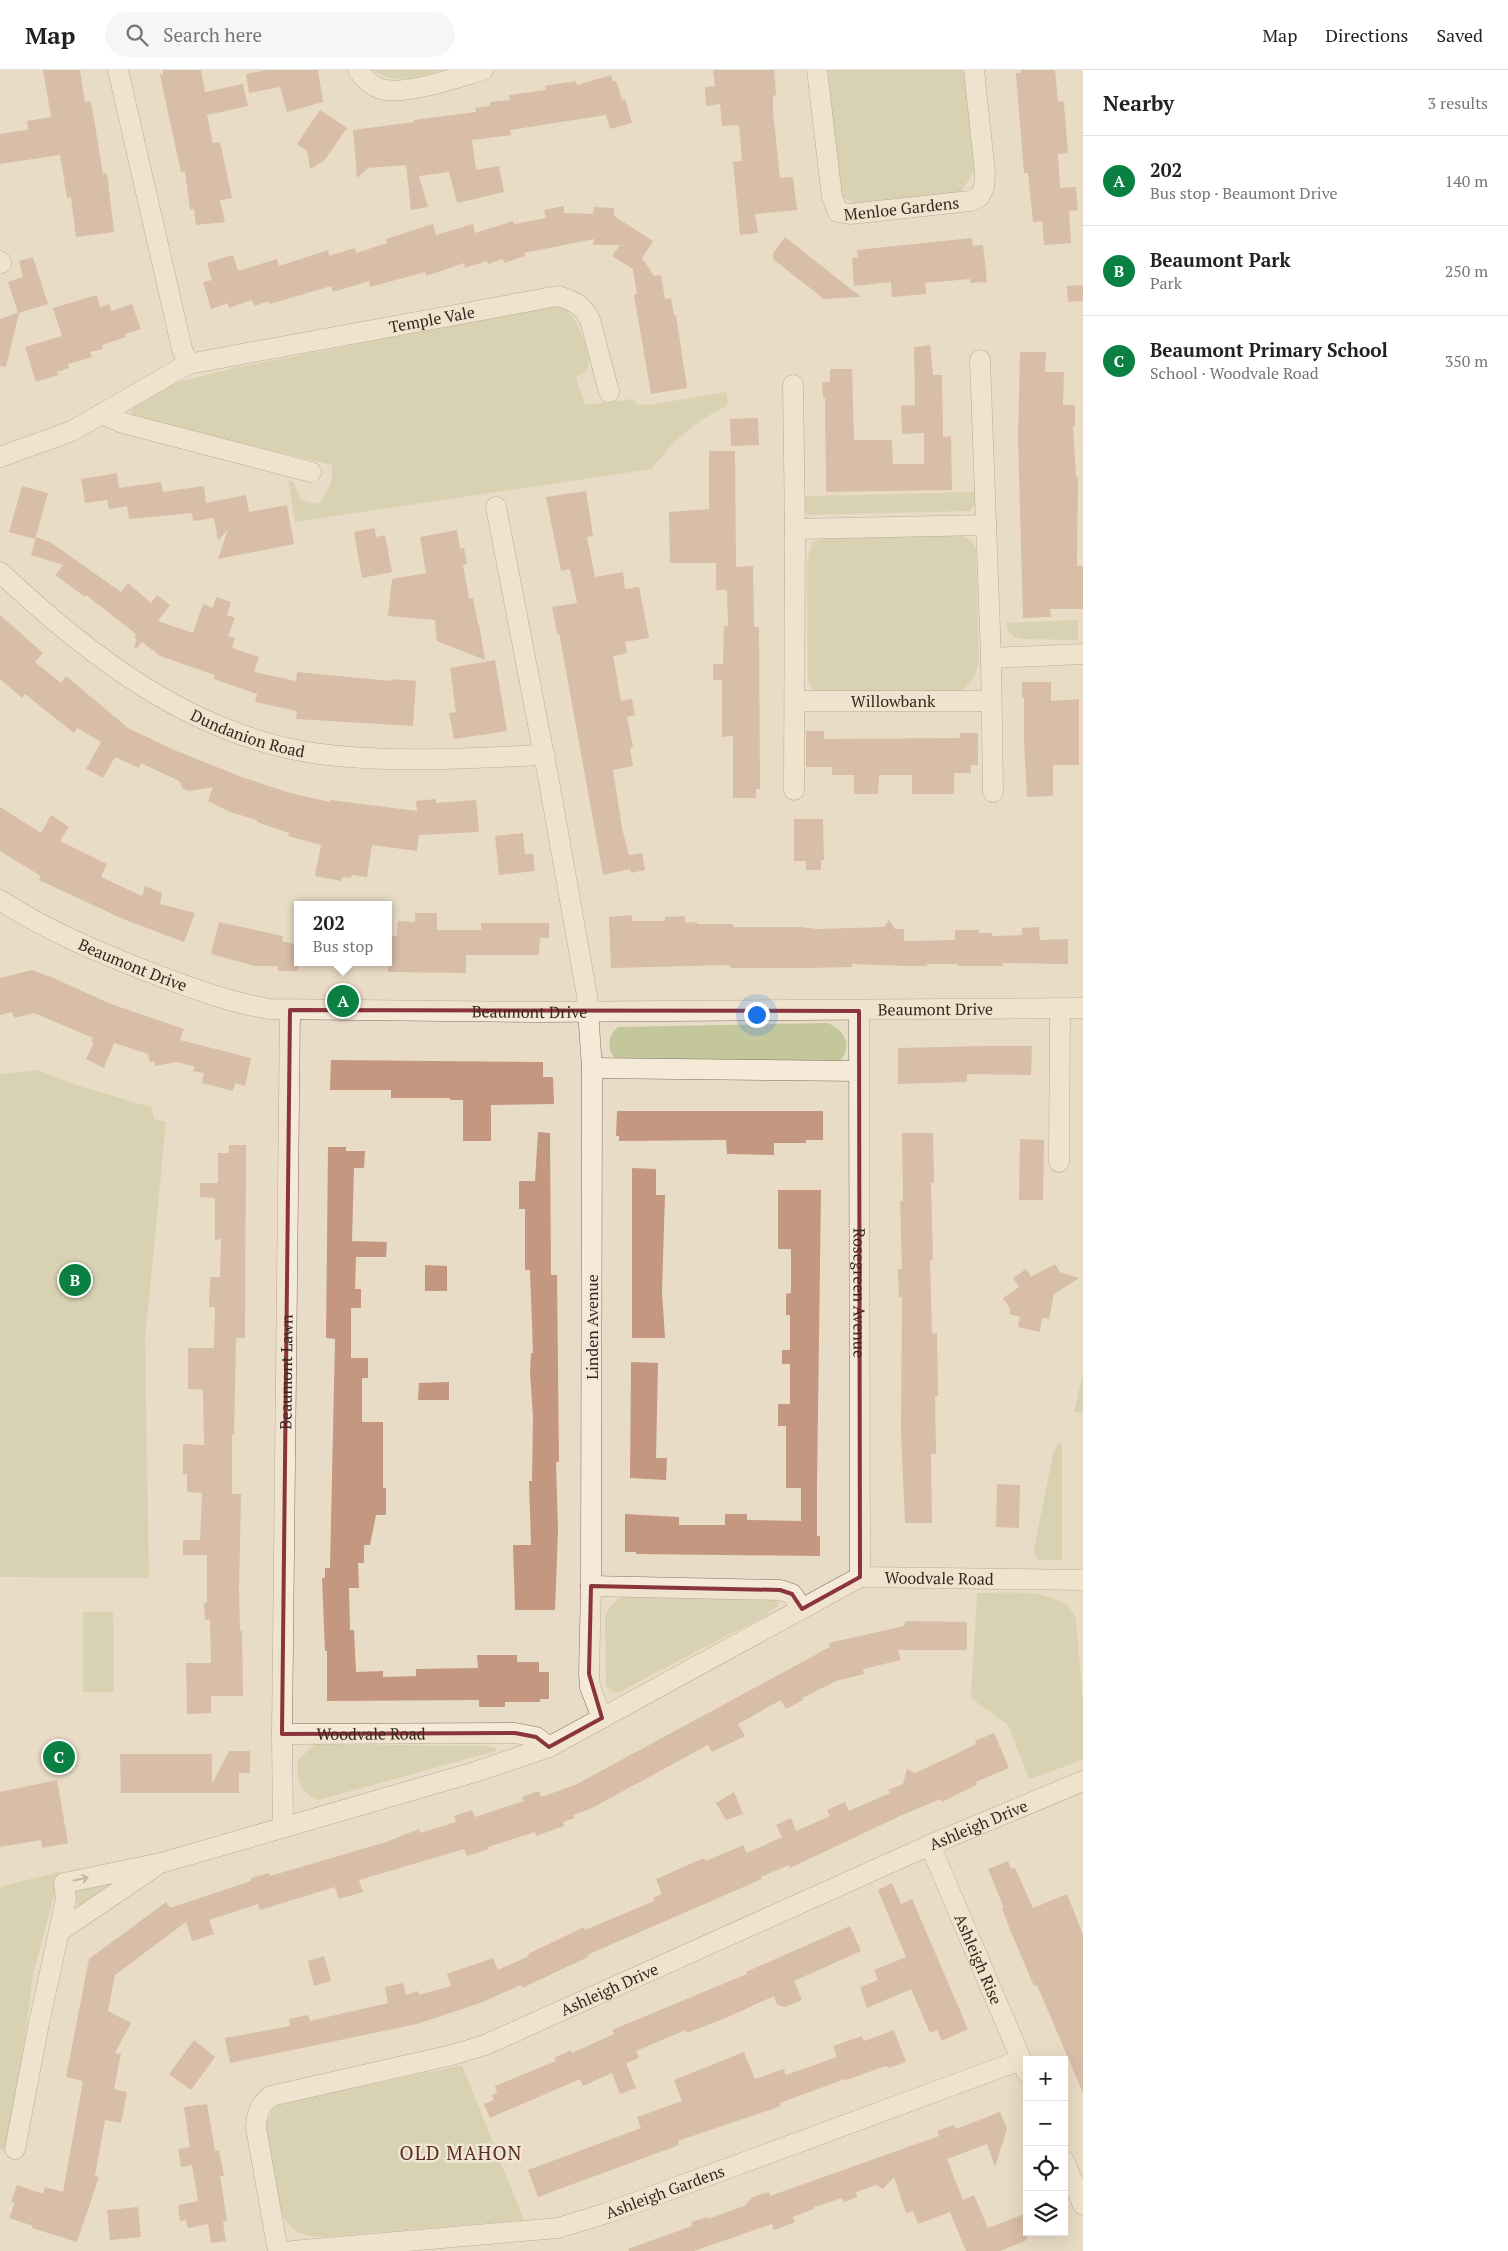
<!DOCTYPE html>
<meta charset="utf-8">
<style>
:root{--surface:#fff;--page:#f6f6f6;--text:#222;--muted:#767676;--line:#e0e0e0;--accent:#0b8043}
body{margin:0;font-family:"PT Serif",serif;background:var(--page);color:var(--text)}
.controls{position:absolute;right:15px;bottom:15px;display:grid;overflow:hidden;border-radius:0px;box-shadow:0 5px 20px #0002}
.controls button{width:45px;height:45px;display:grid;place-items:center;padding:0;border:0;border-bottom:1px solid var(--line);background:var(--surface);color:var(--text);font:25px sans-serif}
.you{position:absolute;left:756px;top:944px;width:18px;height:18px;margin:-12px;border:4px solid #fff;border-radius:50%;background:#1a73e8;box-shadow:0 0 0 8px #1a73e833}
.badge{display:grid;place-items:center;width:32px;height:32px;border-radius:50%;background:var(--accent);color:#fff;font-size:16px;font-weight:700}
.pin{position:absolute;translate:-50% -50%;border:2px solid #fff;box-shadow:0 1px 5px #0006}
.popup{position:absolute;left:294px;top:831px;width:98px;height:65px;box-sizing:border-box;display:grid;place-content:center;border-radius:0px;background:var(--surface);filter:drop-shadow(0 1px 4px #0005);font-size:16px;white-space:nowrap;color:var(--muted)}
.popup b{font-size:19px;color:var(--text)}
.popup::after{content:'';position:absolute;left:50%;top:100%;margin-left:-10px;border:10px solid transparent;border-top-color:var(--surface)}
.list{margin:0;padding:0;list-style:none}
h2{display:flex;justify-content:space-between;align-items:center;height:65px;margin:0;padding:0 20px;font-size:21px}
h2 small{font-size:16px;font-weight:400;color:var(--muted)}
.list li{display:grid;grid-template-columns:32px 1fr auto;gap:15px;align-items:center;box-sizing:border-box;height:90px;padding:0 20px;border-top:1px solid var(--line)}
.list b{display:block;font-size:19px;white-space:nowrap}
.list p{margin:0;font-size:16px;white-space:nowrap;color:var(--muted)}
.list em{font-size:16px;font-style:normal;color:var(--muted)}
.icon{flex:none;width:28px;height:28px;fill:none;stroke:currentColor;stroke-width:2;stroke-linecap:round;stroke-linejoin:round}
.map{position:relative;flex:none;width:1083px;height:2181px;overflow:hidden}
header{display:flex;align-items:center;gap:30px;box-sizing:border-box;height:70px;padding:0 25px;background:var(--surface);border-bottom:1px solid var(--line)}
header strong{font-size:24px}
nav{display:flex;gap:28px;margin-inline-start:auto;font-size:18px}
.search{width:350px;height:45px;background:var(--page);display:flex;align-items:center;gap:12px;box-sizing:border-box;padding:0 18px;border-radius:28px;color:var(--muted);font-size:19px}
main{display:flex}
aside{flex:1;background:var(--surface)}
.map>svg:first-child{display:block}
.green{fill:#c4c69b}
.building{fill:#c39780}
.lines{fill:none;stroke-linecap:round;stroke-linejoin:round}
.minor-casing{stroke:#826f5e;stroke-width:21}
.minor{stroke:#f5ead8;stroke-width:20}
.oneway{stroke:#94897c}
.marked{fill:none;stroke:#8a353b;stroke-width:4;stroke-linejoin:round}
.labels{text-anchor:middle;stroke-width:5;stroke-linejoin:round;paint-order:stroke}
.street-label{font-size:16px;fill:#342820;stroke:#f1e7d5}
.quarter-label{font-size:19px;letter-spacing:1px;fill:#5b2c24;stroke:#f1e7d5}
</style>
<header>
<strong>Map</strong>
<div class="search"><svg class="icon" aria-label="search" viewBox="0 0 24 24"><circle cx="10" cy="10" r="6"/><path d="M15 15l6 6"/></svg>Search here</div>
<nav><a>Map</a><a>Directions</a><a>Saved</a></nav>
</header>
<main>
<div class="map">
<svg width="1083" height="2181" viewBox="0 0 1083 2181">
<rect width="100%" height="100%" fill="#e9dcc6"/>
<path class="green" d="M373 0H443C419 6 394 17 373 0Z
M826 0H965L976 99 958 126 859 137 841 126Z
M552 236 567 239C576 249 593 284 588 297 586 303 580 305 576 307L585 335 632 329 637 334 649 335 726 322 728 330 727 336C692 354 675 368 652 399L295 452 288 410 294 412 301 430 318 434C329 421 333 413 332 395L144 350 133 346 131 341 134 336 169 315 233 298Z
M975 422V434L970 441 808 445 804 439V426Z
M955 463 971 470 976 479 979 589C977 606 969 618 953 625L817 622 811 618 808 610 807 489 813 471 821 469Z
M1078 550V570L1020 569C1012 566 1007 563 1006 553Z
M827 953C845 959 853 976 840 991L618 990C605 982 608 965 618 957Z
M37 1000 79 1016 151 1037 154 1049 166 1052 145 1270 149 1508 0 1507V1004Z
M1083 1303V1343L1074 1342Z
M1062 1373V1490H1038L1033 1483 1053 1384 1057 1374Z
M977 1523C1004 1523 1068 1516 1076 1550L1083 1631V1690L1029 1709 1008 1655 972 1629 971 1624Z
M627 1525 776 1530 779 1533 778 1536 763 1547 617 1623 611 1621 606 1615 605 1544 617 1529Z
M83 1542H113L114 1622H83Z
M315 1674 488 1676 496 1679V1681L318 1730C300 1722 295 1710 298 1690Z
M61 1801 33 1904 11 2083 0 2079V1817Z
M117 1811 83 1834 78 1835C73 1829 73 1825 76 1819Z
M462 1995 524 2150 324 2167C303 2166 291 2162 281 2143L264 2058 272 2040 279 2034Z"/>
<path class="building" d="M43 0H80L85 32 91 31 103 104 107 103 114 162 76 167 71 127 67 128 60 85 0 94V64L26 60 28 59 27 51 51 47Z
M163 0H201L205 22 243 14 248 36 207 45 213 73 220 72 232 128 220 130 225 152 196 155 194 139 190 140 185 101 181 102 164 24 160 5 163 4Z
M267 0H318L323 32 287 42 280 17 249 23 246 4Z
M713 0H774L776 25 773 26V41L780 108 793 107 797 140 755 144 758 163 740 165 733 92 742 91 739 55 722 56 720 34 706 36 705 17 715 16Z
M1021 0H1055L1058 32 1063 31 1064 35 1068 83 1058 84 1060 118 1076 117 1078 140 1069 141 1071 173 1044 175 1042 151 1033 152 1028 103H1024L1016 3H1021Z
M611 5 613 12 616 11 622 30 625 29 632 53 610 59 606 45 510 60 511 65 472 70 476 100 499 96 504 122 457 133 449 102 419 106 428 137 411 140 406 95 368 98 357 108 353 60 414 52V50L476 42 475 38 490 36V32L510 30 509 25 546 20 545 16 576 11 577 15Z
M320 40 347 58 324 91 310 99 307 81 297 74Z
M564 136V143L593 144 594 137 614 138V146L653 171 642 188 654 206 661 205 665 229 671 228 674 245H676L687 318 651 324 634 225 637 224 633 199 612 186 620 175H593L594 169 524 183 525 186 504 193 503 189 488 194 487 191 465 198 464 193 426 206 425 202 370 217 369 211 333 222 331 216 270 234 269 231 254 236 252 230 229 238 228 233 211 239 203 212 212 210 207 193 233 185 238 201 277 189 279 196 328 180 329 186 355 178 356 183 387 173 386 169 433 154 436 165 473 154 475 163 513 151 514 154 546 148 544 140Z
M785 167 805 183 861 227 824 229 773 189V183Z
M972 168 973 176 983 175 987 212 970 213V209L925 213 926 224 892 227 891 212 854 216 852 188 858 187 857 180Z
M33 187 48 234 19 243 6 297 0 296V249L18 243 8 212 23 207 19 191Z
M1083 215V231L1068 232 1067 216Z
M97 225 100 237 109 234 111 241 132 234 141 259 125 264 126 267 102 275 103 279 90 282 92 287 68 294 69 298 57 302 58 305 36 312 25 277 62 266 53 238Z
M930 275 933 305H942L943 367 951 366 952 420 826 422 825 328H823L822 312H830V299H852L854 370H892L893 394H924V363L902 364 901 336 915 335 914 277Z
M1020 282H1046L1045 302H1064L1063 335H1075V356H1073L1076 407H1078L1077 496H1083V539H1050L1051 547 1023 548 1018 367Z
M758 348 759 375 731 376 730 349Z
M709 381H735L736 497 753 496 754 557H759L760 719H756V728H733V666L722 667V610H713V594H723L724 556H728L727 520H716V493H670L669 442 709 439Z
M117 403 119 418 161 412 163 422 204 416 206 433 246 425 249 442 287 435 294 474 218 489 228 459 218 471 214 448 193 451 192 443 129 449 127 436 109 439 107 430 85 433 81 409Z
M22 416 48 423 35 469 9 462Z
M586 421 593 466 587 467 595 507 623 502 625 519 639 517 649 568 625 572 627 583 613 586 621 631 632 629 635 645 627 647 633 677 630 678 633 696 613 700 622 758 629 785 642 783 645 800 631 803 630 799 603 805 559 563 557 564 552 537 577 533 570 499 561 501 546 427Z
M375 458 376 467 385 465 392 502 362 508 354 462Z
M457 460 460 479 464 478 467 494 463 495 469 529 473 528 478 555 479 554 485 590 437 571 435 550 388 546 392 509 426 503 420 467Z
M36 467 50 472 121 522 128 513 151 533 157 525 170 535 158 551 193 563 203 534 213 538 216 527 231 532 227 545 235 548 228 566 235 568 232 578 259 587 254 602 296 611 297 602 391 611V609L416 611 413 656 296 649 297 641 255 632 257 624 214 609 215 605 160 586 142 572 136 579 134 578 137 569 134 567 136 564 86 525 85 527 55 505 63 495 31 485Z
M0 545 43 583 35 592 61 613 66 606 128 658 174 680 239 706 290 723 330 732V730L417 741 416 731 436 729V733L476 730 479 762 419 765 417 781 372 775 367 807 352 805 351 808 342 807V811L315 806 321 775 288 766 289 763 257 752V750L230 742 208 731 213 717 189 721 183 719 179 711 141 693 139 698 115 687 103 708 86 699 101 672 77 658 74 663 25 624 22 628 0 609Z
M495 590 507 661 454 669 449 643 456 642 450 598Z
M1022 612H1051V631L1079 629V695H1053V726L1027 727 1024 671V628H1022Z
M806 661H824V669L960 668V663H978V695H971V703H954V724H912V705H879L878 724H854V705H832V697H806Z
M0 737 41 763 51 745 69 757 60 771 107 794 101 807 142 826 145 816 162 823 160 834 195 843 184 872 123 849 39 810 41 806 0 781Z
M794 749H823L824 790H821V800H806V791H794Z
M523 763 525 784H533L535 801 499 805 495 766Z
M415 843H437V860H481V853H549V868H540L539 885H466V903L388 902V866H397L398 851 415 852Z
M632 845V851H665V847L685 846V853L697 852V854H733V857H800L818 859 884 857 889 850 895 859H904V871L955 870V860H979V863H992V866L1022 865V858L1039 857 1040 870 1068 869V894L1003 893V896H958V894H927V896H904L852 894V897L807 898H730V895L611 898 609 847Z
M219 852 283 866 282 871 298 875V901H278V896H255L211 884Z
M32 900 51 907 111 934 184 959 180 970 251 988 245 1016 235 1013 233 1021 202 1013 204 1003 193 1001 195 997 177 992 155 996 154 991 150 992 148 984 114 973 104 998 86 989 94 973 91 972 93 968 34 943 14 948 12 942 0 945V908Z
M983 976H1032L1031 1005 967 1004V1012L898 1014V978Z
M331 990 543 992V1007H553L554 1034 491 1035V1071H463V1030H450V1028H391V1020H330Z
M617 1041H823V1070H806V1073H774V1085L727 1084 726 1070 619 1071V1066H616Z
M538 1062 550 1063 551 1205H557L559 1392H556L558 1461 555 1540H515L513 1475H531L529 1411H532L533 1347 530 1302 531 1283H533L530 1200H525V1139H519V1111H535Z
M902 1063H933L934 1113H931L933 1190H930L932 1264 937 1263 938 1326H935L936 1384H931L932 1453H905L901 1362 902 1227H899L898 1199H902L900 1131H903Z
M1020 1069 1044 1070 1043 1130H1019Z
M229 1075H246L245 1268H236L234 1365H232V1424H241L239 1520 240 1561H242L243 1626H211V1643L187 1644 186 1593H211L210 1550H205L204 1533H207V1485H183V1470H200L202 1423 187 1422V1404H183V1374L204 1375 203 1320 188 1319V1278H214L215 1237H209L210 1207H220L221 1169 215 1170V1128L200 1127V1113H218V1083H229Z
M328 1077H346V1081H365L364 1098H354L352 1171 387 1172 386 1187H356L355 1219H361V1238H351V1288H368V1308H362V1352H383V1418H386V1445H376L370 1475H364V1493H358L359 1518H349L350 1560H354L356 1602 383 1601V1607L416 1606V1599L478 1598 477 1585H517V1592H539V1602H549V1629H540V1632H505V1637H479V1630L327 1631V1581H325L322 1508H325V1498H330L335 1269 326 1268Z
M632 1098 656 1099V1125H665L662 1221 665 1268H632Z
M778 1120H821L817 1415V1466H820V1486L636 1484V1482H625V1444L679 1447V1455H725V1444H747V1450L801 1451V1418H786V1356H778V1334H790V1294H782V1280H790V1245H786V1224L791 1223V1179H778Z
M1055 1194 1060 1202 1079 1208 1054 1224 1049 1249 1042 1248 1040 1262 1018 1257 1020 1247 1009 1244 1010 1239 1003 1228 1019 1217 1013 1208 1026 1199 1031 1207Z
M425 1195 447 1196V1221H425Z
M631 1292 658 1293 656 1388H667L666 1410 630 1408Z
M449 1312V1330H418L419 1313Z
M997 1414 1020 1415 1019 1458 996 1457Z
M905 1551 967 1552V1580H898L901 1590 863 1599 864 1604 836 1611 802 1628 803 1630 786 1639 781 1630 738 1654 745 1666 712 1682 708 1675 590 1739 573 1745 575 1748 563 1752 564 1756 536 1766 535 1762 488 1777 489 1779 467 1786 464 1779 359 1810 363 1822 339 1829 335 1817 260 1840 258 1834 209 1850 214 1864 192 1871 186 1852 115 1905 108 1941 131 1953 115 1983 121 1984 114 2019 127 2022 121 2053 105 2050 95 2106 99 2107 77 2172 32 2158 33 2156 9 2148 15 2133 11 2132 17 2115 43 2124 45 2117 63 2122 83 2011 66 2007 89 1889 166 1832 170 1838 251 1811V1808L269 1803 270 1806 386 1772 419 1759 420 1763 456 1752 454 1746 472 1740 475 1747 524 1731 522 1727 539 1721 541 1727 575 1715 830 1577 829 1573 904 1556Z
M994 1663 1009 1698 976 1712 977 1715 958 1724 942 1732 940 1729 900 1746 790 1798 789 1795 761 1807 762 1809 587 1885 588 1887 522 1918 521 1915 480 1933 417 1954 230 1993 225 1968 290 1956 289 1949 308 1945 310 1951 388 1933 385 1917 403 1913 406 1925 418 1921 419 1925 451 1916 447 1904 493 1888 498 1900 529 1886 528 1884 584 1857 585 1860 654 1831 653 1828 662 1824 656 1809 704 1788 706 1791 743 1775 747 1783 782 1767 776 1755 791 1748 796 1761 830 1746 827 1740 845 1732 849 1741 890 1723 888 1720 903 1714 907 1699 915 1703 954 1685 976 1674 975 1671Z
M229 1681H250V1703H239V1723H121L120 1684H212V1714Z
M57 1710 68 1773 42 1778 41 1770 0 1777V1722Z
M734 1722 743 1744 726 1750 716 1733Z
M1008 1791 1011 1799 1015 1798 1033 1838 1067 1824 1083 1865V2023L1037 1915 1034 1916 1011 1862 1002 1839 1004 1838 988 1799Z
M892 1813 901 1834 912 1829 968 1959 942 1971 937 1960 930 1963 911 1919 867 1938 860 1917 878 1910 874 1900 906 1887 878 1820Z
M850 1856 861 1881 794 1911 802 1930 785 1937 777 1935 774 1926 728 1947 687 1963 686 1960 636 1981 639 1988 626 1993 636 2018 620 2024 612 2003 583 2016 580 2009 490 2048 484 2034 494 2030 492 2025 497 2023 495 2016 556 1991 554 1988 571 1980 572 1983 614 1964 612 1960 747 1904 746 1902Z
M324 1886 331 1911 314 1916 308 1891Z
M894 1960 906 1992 889 1998 886 1996 846 2010 845 2009 780 2033 781 2036 678 2071 679 2075 538 2127 528 2100 641 2058 637 2047 682 2031 674 2010 744 1982 755 2009 784 1999 786 2005 837 1987 833 1976 862 1966 864 1971Z
M194 1970 215 1987 191 2020 169 2004Z
M207 2034 215 2081 219 2080 224 2106H220L227 2151 223 2152 226 2171 211 2173 208 2154 188 2158 186 2150 180 2151 178 2135 198 2131 192 2095 181 2097 178 2079 190 2077 184 2037Z
M1000 2042 1007 2059 995 2097 987 2074 947 2089 963 2130 974 2125 988 2158 1027 2143V2170L1000 2181H966L950 2142 918 2154 913 2141 906 2143 894 2107 883 2119 876 2115 856 2122 857 2127 844 2132 842 2128 814 2137V2139L793 2147 795 2152 774 2160 772 2154 694 2181H629L628 2179 692 2156 691 2152 707 2147 708 2149 744 2136 753 2127 769 2122 770 2126 939 2066 937 2061 954 2055 956 2059Z
M138 2137 141 2167 110 2170 107 2140Z"/>
<g class="lines">
<defs>
<g id="minor">
<path d="M358 0C364 9 371 16 381 19 405 26 458 7 483 0"/>
<path id="s1" d="M817 0 832 127 838 142 850 144 970 131 979 127 984 117 985 103 974 0"/>
<path d="M0 191 1 193"/>
<path d="M980 290 991 588 993 722"/>
<path id="s2" d="M188 294 558 226C574 231 583 235 590 250L609 322"/>
<path d="M793 315 795 459 794 720"/>
<path d="M101 344 123 353 311 402"/>
<path d="M0 387 72 361 188 294 182 279 118 0"/>
<path d="M496 437 548 706 587 926 592 998 591 1516"/>
<path d="M795 459 986 455"/>
<path id="s3" d="M0 502C88 585 190 664 313 683 389 694 468 688 545 685"/>
<path d="M991 588 1083 584"/>
<path id="s4" d="M795 631H991"/>
<path id="s5" d="M0 830C49 862 105 885 159 906 195 919 231 933 270 939L541 942 1083 938"/>
<path id="s6" d="M859 941 860 1507"/>
<path d="M592 998 859 1001"/>
<path d="M1059 1092 1060 938"/>
<path d="M602 1648 590 1617 589 1604 591 1516 780 1520 792 1524 802 1539"/>
<path id="s7" d="M282 1664 290 940"/>
<path id="s8" d="M283 1756 282 1664 515 1663 536 1667 549 1677"/>
<path id="s9" d="M930 1775 1027 2003"/>
<path d="M60 1861 153 1798"/>
<path id="s10" d="M15 2079 39 1953 66 1829 64 1813 161 1793 475 1702 549 1677 860 1507 1083 1510"/>
<path d="M1064 2091 1083 2135"/>
<path id="s11" d="M278 2181 256 2058C257 2043 259 2035 271 2026L452 1985 485 1975 930 1775 1083 1711"/>
<path id="s12" d="M292 2181 558 2158 607 2143 1021 1990"/>
</g>
</defs>
<use href="#minor" class="minor-casing"/>
<use href="#minor" class="minor"/>
</g>
<defs><path id="oneway-shaft" d="M-6 0H5M1.5-3L5.5 0L1.5 3" fill="none" stroke-width="1.6" stroke-linecap="round" stroke-linejoin="round" transform="scale(1.25)"/></defs>
<use class="oneway" href="#oneway-shaft" transform="translate(81 1809) rotate(-12)"/>
<path d="M0 0H1083V2181H0ZM290 940 859 941 860 1507 802 1539 792 1524 780 1520 591 1516 589 1604 602 1648 549 1677 536 1667 515 1663 282 1664Z" fill="#e9dcc6" fill-opacity=".55" fill-rule="evenodd"/>
<path class="marked" d="M290 940 859 941 860 1507 802 1539 792 1524 780 1520 591 1516 589 1604 602 1648 549 1677 536 1667 515 1663 282 1664Z"/>
<g class="labels">
<g class="street-label">
<text dy="6" stroke="none"><textPath href="#s1" startOffset="208">Menloe Gardens</textPath></text>
<text dy="6" stroke="none"><textPath href="#s2" startOffset="248">Temple Vale</textPath></text>
<text dy="6" stroke="none"><textPath href="#s4" startOffset="98">Willowbank</textPath></text>
<text dy="6" stroke="none"><textPath href="#s3" startOffset="299">Dundanion Road</textPath></text>
<text dy="6" stroke="none"><textPath href="#s5" startOffset="148">Beaumont Drive</textPath></text>
<text dy="6" stroke="none"><textPath href="#s5" startOffset="958">Beaumont Drive</textPath></text>
<text dy="6" stroke="none"><textPath href="#s5" startOffset="552">Beaumont Drive</textPath></text>
<text dy="6" stroke="none"><textPath href="#s6" startOffset="282">Rosegreen Avenue</textPath></text>
<text transform="translate(592 1257) rotate(-90)" y="6">Linden Avenue</text>
<text dy="6" stroke="none"><textPath href="#s7" startOffset="362">Beaumont Lawn</textPath></text>
<text dy="6" stroke="none"><textPath href="#s10" startOffset="1209">Woodvale Road</textPath></text>
<text dy="6" stroke="none"><textPath href="#s8" startOffset="181">Woodvale Road</textPath></text>
<text dy="6" stroke="none"><textPath href="#s11" startOffset="922">Ashleigh Drive</textPath></text>
<text dy="6" stroke="none"><textPath href="#s9" startOffset="124">Ashleigh Rise</textPath></text>
<text dy="6" stroke="none"><textPath href="#s11" startOffset="518">Ashleigh Drive</textPath></text>
<text dy="6" stroke="none"><textPath href="#s12" startOffset="380">Ashleigh Gardens</textPath></text>
</g>
<g class="quarter-label">
<text x="461" y="2090">OLD MAHON</text>
</g>
</g>
</svg>
<div class="controls">
<button>+</button>
<button>−</button>
<button><svg class="icon" aria-label="locate" viewBox="0 0 24 24"><circle cx="12" cy="12" r="6"/><path d="M12 2v4M12 18v4M2 12h4M18 12h4"/></svg></button>
<button><svg class="icon" aria-label="layers" viewBox="0 0 24 24"><path d="M12 4l9 5-9 5-9-5zM3 14l9 5 9-5"/></svg></button>
</div>
<div class="you"></div>
<div class="pin badge" style="left:343px;top:931px">A</div>
<div class="popup"><b>202</b>Bus stop</div>
<div class="pin badge" style="left:75px;top:1210px">B</div>
<div class="pin badge" style="left:59px;top:1687px">C</div>
</div>
<aside>
<h2>Nearby<small>3 results</small></h2>
<ul class="list">
<li><span class="badge">A</span><div><b>202</b><p>Bus stop · Beaumont Drive</p></div><em>140 m</em></li>
<li><span class="badge">B</span><div><b>Beaumont Park</b><p>Park</p></div><em>250 m</em></li>
<li><span class="badge">C</span><div><b>Beaumont Primary School</b><p>School · Woodvale Road</p></div><em>350 m</em></li>
</ul>
</aside>
</main>
